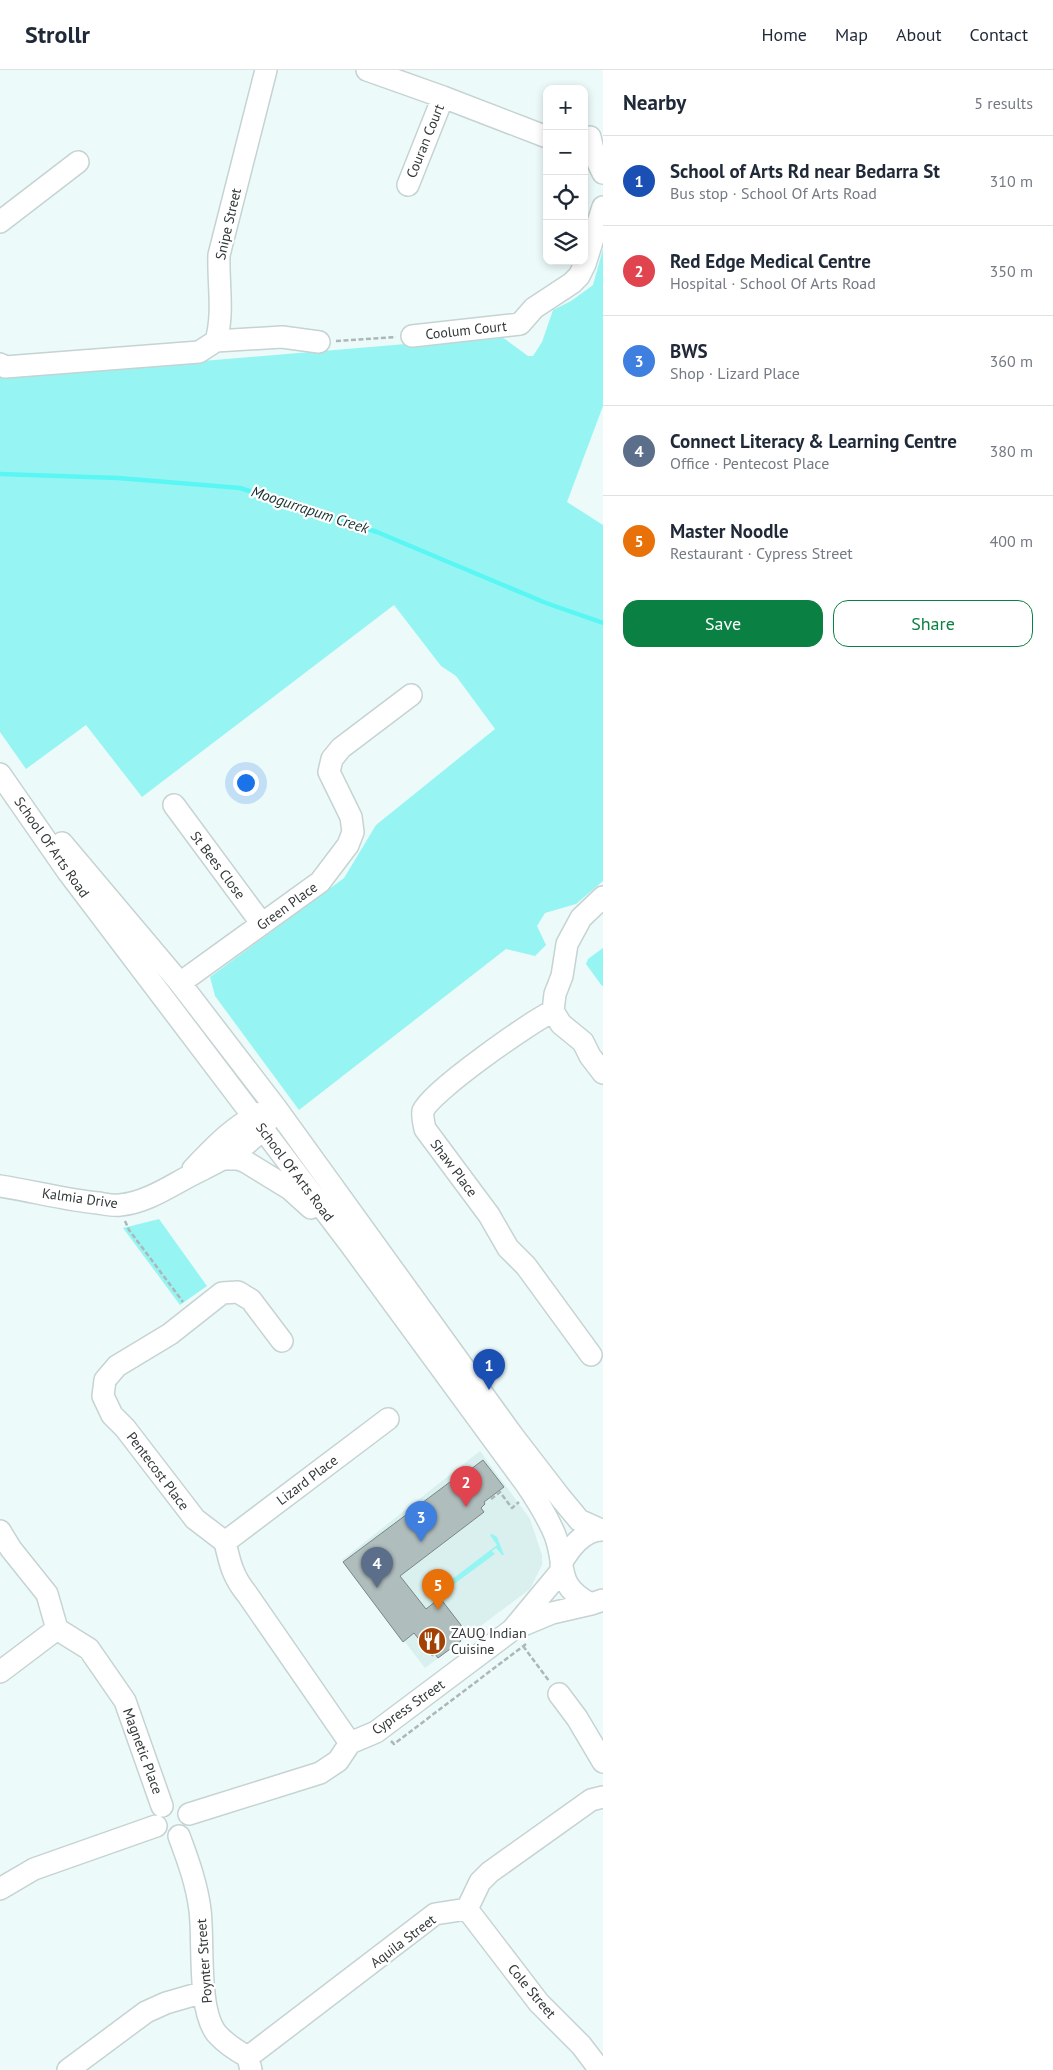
<!DOCTYPE html>
<meta charset="utf-8">
<style>
:root{--surface:#fff;--page:#f6f6f7;--text:#1f2937;--muted:#747a83;--line:#e0e1e3;--accent:#0b8043}
body{margin:0;font-family:"PT Sans",sans-serif;background:var(--page);color:var(--text)}
.controls{position:absolute;right:15px;top:15px;display:grid;overflow:hidden;border-radius:10px;box-shadow:0 2px 8px #0003}
.controls button{width:45px;height:45px;display:grid;place-items:center;padding:0;border:0;border-bottom:1px solid var(--line);background:var(--surface);color:var(--text);font:25px sans-serif}
.you{position:absolute;left:245px;top:712px;width:18px;height:18px;margin:-12px;border:4px solid #fff;border-radius:50%;background:#1a73e8;box-shadow:0 0 0 8px #1a73e833}
.badge{display:grid;place-items:center;width:32px;height:32px;border-radius:50%;background:var(--accent);color:#fff;font-size:16px;font-weight:700}
.pin{position:absolute;translate:-50% -41px;filter:drop-shadow(0 1px 2px #0008)}
.pin::after{content:'';position:absolute;top:26px;width:18px;height:15px;background:inherit;clip-path:polygon(0 0,100% 0,50% 100%)}
.list{margin:0;padding:0;list-style:none}
h2{display:flex;justify-content:space-between;align-items:center;height:65px;margin:0;padding:0 20px;font-size:21px}
h2 small{font-size:16px;font-weight:400;color:var(--muted)}
.list li{display:grid;grid-template-columns:32px 1fr auto;gap:15px;align-items:center;box-sizing:border-box;height:90px;padding:0 20px;border-top:1px solid var(--line)}
.list b{display:block;font-size:19px;white-space:nowrap}
.list p{margin:0;font-size:16px;white-space:nowrap;color:var(--muted)}
.list em{font-size:16px;font-style:normal;color:var(--muted)}
.actions{display:flex;gap:10px;padding:15px 20px}
.actions a{flex:1;padding:11px 0;border:1px solid var(--accent);border-radius:15px;text-align:center;font-size:18px;color:var(--accent)}
.actions .main{background:var(--accent);color:#fff}
.icon{flex:none;width:28px;height:28px;fill:none;stroke:currentColor;stroke-width:2;stroke-linecap:round;stroke-linejoin:round}
.map{position:relative;flex:none;width:603px;height:2000px;overflow:hidden}
header{display:flex;align-items:center;gap:30px;box-sizing:border-box;height:70px;padding:0 25px;background:var(--surface);border-bottom:1px solid var(--line)}
header strong{font-size:24px}
nav{display:flex;gap:28px;margin-inline-start:auto;font-size:18px}
main{display:flex}
aside{flex:1;background:var(--surface)}
.map>svg:first-child{display:block}
.built{fill:#d9f0ef}
.green{fill:#96f5f3}
.lines{fill:none;stroke-linecap:round;stroke-linejoin:round}
.stream{stroke:#5af6f4;stroke-width:4.5}
.building{fill:#b0bdbd;stroke:#798685}
.minor-casing{stroke:#c5d3d2;stroke-width:24}
.path{stroke:#acb7b7;stroke-width:2.5;stroke-dasharray:5 2.5;stroke-linecap:butt}
.minor{stroke:#fff;stroke-width:21}
.labels{text-anchor:middle;stroke-width:4.5;stroke-linejoin:round;paint-order:stroke}
.street-label{font-size:14px;fill:#323737;stroke:#fff}
.poi-label{font-size:14px;fill:#323737;stroke:#fff;text-anchor:start}
.water-label{font-size:15px;font-style:italic;fill:#142e2e;stroke:#fff}
</style>
<header>
<strong>Strollr</strong>
<nav><a>Home</a><a>Map</a><a>About</a><a>Contact</a></nav>
</header>
<main>
<div class="map">
<svg width="603" height="2000" viewBox="0 0 603 2000">
<rect width="100%" height="100%" fill="#edfafa"/>
<path class="built" d="M480 1381 530 1449 542 1485V1495L530 1519 425 1598 342 1490Z"/>
<path class="green" d="M603 179V336L567 432 603 455V811L576 834 545 843 537 856 546 875 535 886 506 879 299 1040 215 926 210 907 344 808 376 755 495 659 456 606 441 596 394 535 142 727 86 655 26 699 0 662V308L501 266 528 286H533L542 272 553 240 571 231 593 215Z
M603 878V916H602L586 894 588 889Z
M159 1149 207 1216 180 1235 123 1158Z
M492 1464 497 1467 504 1485H502L496 1478 492 1481 495 1484 450 1517 442 1505 443 1502 451 1510 497 1475 490 1465Z"/>
<g class="lines">
<path class="stream" d="M0 404 118 408 240 418 377 462 546 533 603 553"/>
</g>
<path class="building" d="M483 1390 504 1417 484 1432 485 1434 481 1438 484 1442 400 1506 426 1539 440 1528 464 1559 456 1565 461 1571 438 1588 435 1584 432 1586 414 1563 403 1572 343 1492 462 1403 463 1405Z"/>
<g class="lines">
<defs>
<path id="minor" d="M367 0 443 27 547 67
M590 67 594 84 603 103
M408 115 443 27
M0 152 78 92
M412 266 520 254 534 238 572 213 579 206 585 194 603 137
M216 271 282 267 319 272
M0 294 5 297 199 282 216 271C224 243 218 214 219 185L266 0
M0 704 68 802 350 1174 526 1414C537 1430 547 1446 555 1465 567 1497 554 1515 591 1534L603 1530
M174 735 262 854
M62 773 180 913 276 1038 513 1366 560 1427 579 1450 599 1459
M603 827 581 848 567 874 562 906 555 924 553 941 561 954 583 972 590 986 603 1003
M180 913 320 812 348 775 353 762 351 747 329 702 332 689 341 678 411 625
M553 941C531 952 431 1021 423 1041 422 1046 424 1054 425 1059L489 1145 508 1178 526 1196 591 1285
M227 1089H238L246 1092 290 1119 311 1138
M193 1099C214 1077 237 1052 266 1041
M0 1116C33 1121 65 1130 98 1133 105 1134 113 1136 120 1135 143 1133 164 1120 184 1109 215 1092 249 1081 269 1049
M282 1271 251 1230 238 1222 222 1223 170 1264 117 1296 105 1310 103 1326 112 1345 125 1358 195 1449 225 1472C230 1494 233 1507 247 1524L350 1673
M0 1461 11 1479 47 1524 57 1559 89 1579 125 1631 162 1736
M225 1472 388 1349
M561 1494C569 1479 584 1459 603 1460
M516 1558 552 1543 591 1534
M0 1602 57 1559
M559 1624 577 1648 603 1692
M189 1744 320 1703 338 1691 350 1673 376 1662 512 1560 562 1500
M179 1766C188 1790 197 1815 200 1840 204 1872 197 1940 217 1964 226 1974 237 1981 248 1987L251 2000
M0 1819 34 1799 156 1756
M467 1839 539 1933 581 1975 600 2000
M248 1987 435 1844 467 1839 480 1812 490 1802 591 1730 603 1727
M68 2000 146 1942 166 1933 204 1922"/>
</defs>
<use href="#minor" class="minor-casing"/>
<path class="path" d="M336 271 396 267
M125 1151 129 1160 183 1232
M491 1429 500 1422 512 1438 519 1432
M523 1576 549 1611
M391 1671 394 1674 526 1574"/>
<use href="#minor" class="minor"/>
</g>
<defs>
<symbol id="restaurant-disc" viewBox="-11 -11 22 22"><circle r="9.5" fill="#a34003" stroke="#fff"/><path d="M-5-6h1v4h1v-4h1v4h1v-4h1v5L-1.5 .5V6h-2V.5L-5-1ZM5-6V6H3V1.5H1.5Q1.5-4 5-6Z" fill="#fff"/></symbol>
</defs>
<g fill-rule="evenodd">
<use href="#restaurant-disc" x="416" y="1555" width="32" height="32"/>
</g>
<g class="labels">
<g class="street-label">
<text transform="translate(425 71) rotate(-68)" y="5">Couran Court</text>
<text transform="translate(228 154) rotate(-77)" y="5">Snipe Street</text>
<text transform="translate(466 260) rotate(-6)" y="5">Coolum Court</text>
<text transform="translate(52 777) rotate(55)" y="5">School Of Arts Road</text>
<text transform="translate(218 795) rotate(53)" y="5">St Bees Close</text>
<text transform="translate(287 836) rotate(-36)" y="5">Green Place</text>
<text transform="translate(454 1098) rotate(53)" y="5">Shaw Place</text>
<text transform="translate(295 1102) rotate(53)" y="5">School Of Arts Road</text>
<text transform="translate(80 1128) rotate(8)" y="5">Kalmia Drive</text>
<text transform="translate(158 1401) rotate(53)" y="5">Pentecost Place</text>
<text transform="translate(307 1410) rotate(-37)" y="5">Lizard Place</text>
<text transform="translate(408 1637) rotate(-35)" y="5">Cypress Street</text>
<text transform="translate(143 1681) rotate(70)" y="5">Magnetic Place</text>
<text transform="translate(403 1871) rotate(-37)" y="5">Aquila Street</text>
<text transform="translate(204 1891) rotate(-94)" y="5">Poynter Street</text>
<text transform="translate(532 1921) rotate(50)" y="5">Cole Street</text>
</g>
<g class="poi-label">
<text x="451" y="1568">ZAUQ Indian<tspan x="451" dy="16">Cuisine</tspan></text>
</g>
<g class="water-label">
<text transform="translate(310 440) rotate(18)" y="5">Moogurrapum Creek</text>
</g>
</g>
</svg>
<div class="controls">
<button>+</button>
<button>−</button>
<button><svg class="icon" aria-label="locate" viewBox="0 0 24 24"><circle cx="12" cy="12" r="6"/><path d="M12 2v4M12 18v4M2 12h4M18 12h4"/></svg></button>
<button><svg class="icon" aria-label="layers" viewBox="0 0 24 24"><path d="M12 4l9 5-9 5-9-5zM3 14l9 5 9-5"/></svg></button>
</div>
<div class="you"></div>
<div class="pin badge" style="left:489px;top:1320px;background:#1a4fb4">1</div>
<div class="pin badge" style="left:466px;top:1437px;background:#e0444e">2</div>
<div class="pin badge" style="left:421px;top:1472px;background:#3f7fe0">3</div>
<div class="pin badge" style="left:377px;top:1518px;background:#5c6f8a">4</div>
<div class="pin badge" style="left:438px;top:1540px;background:#e8710a">5</div>
</div>
<aside>
<h2>Nearby<small>5 results</small></h2>
<ul class="list">
<li><span class="badge" style="background:#1a4fb4">1</span><div><b>School of Arts Rd near Bedarra St</b><p>Bus stop · School Of Arts Road</p></div><em>310 m</em></li>
<li><span class="badge" style="background:#e0444e">2</span><div><b>Red Edge Medical Centre</b><p>Hospital · School Of Arts Road</p></div><em>350 m</em></li>
<li><span class="badge" style="background:#3f7fe0">3</span><div><b>BWS</b><p>Shop · Lizard Place</p></div><em>360 m</em></li>
<li><span class="badge" style="background:#5c6f8a">4</span><div><b>Connect Literacy &amp; Learning Centre</b><p>Office · Pentecost Place</p></div><em>380 m</em></li>
<li><span class="badge" style="background:#e8710a">5</span><div><b>Master Noodle</b><p>Restaurant · Cypress Street</p></div><em>400 m</em></li>
</ul>
<div class="actions"><a class="main">Save</a><a>Share</a></div>
</aside>
</main>
